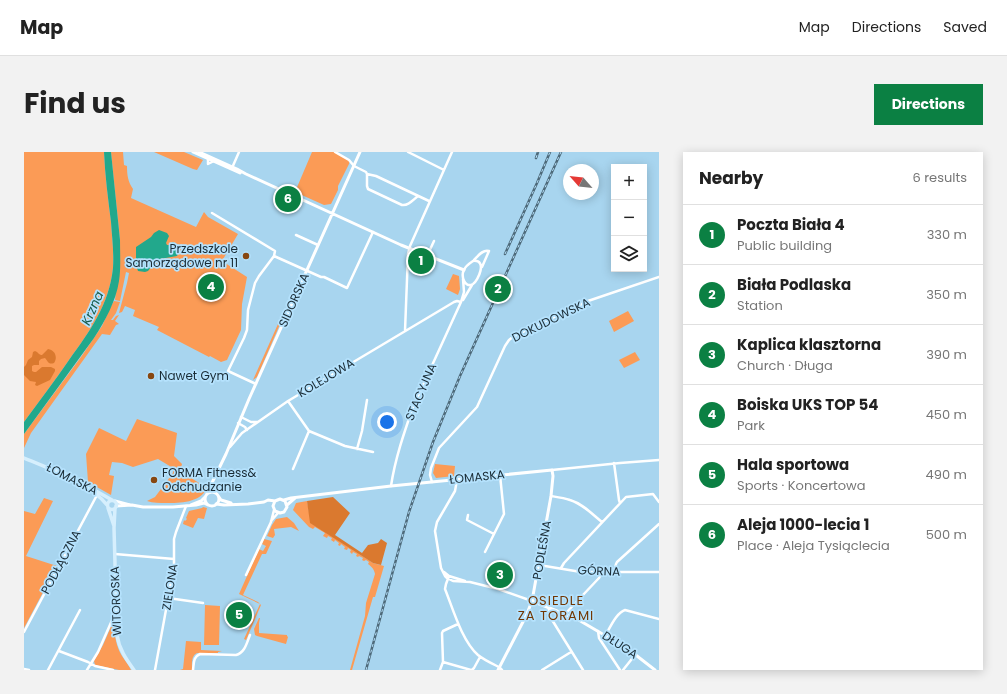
<!DOCTYPE html>
<meta charset="utf-8">
<style>
:root{--surface:#fff;--page:#f2f2f2;--text:#222;--muted:#767676;--line:#e0e0e0;--accent:#0b8043}
body{margin:0;font-family:Poppins,sans-serif;background:var(--page);color:var(--text)}
.controls{position:absolute;right:12px;top:12px;display:grid;overflow:hidden;border-radius:0px;box-shadow:0 2px 10px #0003}
.controls button{width:36px;height:36px;display:grid;place-items:center;padding:0;border:0;border-bottom:1px solid var(--line);background:var(--surface);color:var(--text);font:20px sans-serif}
.compass{position:absolute;left:539px;top:12px;width:36px;height:36px;border-radius:50%;background:var(--surface);box-shadow:0 2px 10px #0003;rotate:297deg}
.you{position:absolute;left:363px;top:270px;width:14px;height:14px;margin:-10px;border:3px solid #fff;border-radius:50%;background:#1a73e8;box-shadow:0 0 0 6px #1a73e833}
.badge{display:grid;place-items:center;width:26px;height:26px;border-radius:50%;background:var(--accent);color:#fff;font-size:13px;font-weight:700}
.pin{position:absolute;translate:-50% -50%;border:2px solid #fff;box-shadow:0 1px 4px #0006}
.list{margin:0;padding:0;list-style:none}
h2{display:flex;justify-content:space-between;align-items:center;height:52px;margin:0;padding:0 16px;font-size:17px}
h2 small{font-size:13px;font-weight:400;color:var(--muted)}
.list li{display:grid;grid-template-columns:26px 1fr auto;gap:12px;align-items:center;box-sizing:border-box;height:60px;padding:0 16px;border-top:1px solid var(--line)}
.list b{display:block;font-size:15px;white-space:nowrap}
.list p{margin:0;font-size:13px;white-space:nowrap;color:var(--muted)}
.list em{font-size:13px;font-style:normal;color:var(--muted)}
.icon{flex:none;width:22px;height:22px;fill:none;stroke:currentColor;stroke-width:2;stroke-linecap:round;stroke-linejoin:round}
.map{position:relative;flex:none;width:635px;height:518px;overflow:hidden;border-radius:0px}
header{display:flex;align-items:center;gap:24px;box-sizing:border-box;height:56px;padding:0 20px;background:var(--surface);border-bottom:1px solid var(--line)}
header strong{font-size:19px}
nav{display:flex;gap:22px;margin-inline-start:auto;font-size:14px}
.intro{display:flex;align-items:center;justify-content:space-between;box-sizing:border-box;height:96px;padding:0 24px}
h1{margin:0;font-size:28px}
.button{padding:10px 18px;border-radius:0px;background:var(--accent);color:#fff;font-size:14px;font-weight:700}
main{display:flex;gap:24px;padding:0 24px}
aside{flex:1;background:var(--surface);border-radius:0px;box-shadow:0 2px 10px #0003}
.map>svg:first-child{display:block}
.green{fill:#fb9b56}
.forest{fill:#da792f}
.water{fill:#22a88c}
.lines{fill:none;stroke-linecap:round;stroke-linejoin:round}
.minor{stroke:#fff;stroke-width:2.5}
.tertiary{stroke:#fff;stroke-width:3}
.secondary{stroke:#d6effd;stroke-width:3.5}
.rail-casing{stroke:#4d6979;stroke-width:2.5}
.rail{stroke:#b5e2fd;stroke-width:1;stroke-dasharray:3;stroke-linecap:butt}
.poi-dot{fill:#874711;stroke:#b5e2fd;stroke-width:1.5}
.labels{text-anchor:middle;stroke-width:3.5;stroke-linejoin:round;paint-order:stroke}
.poi-label{font-size:12px;fill:#1a2c36;stroke:#b5e2fd;text-anchor:start}
.street-label{font-size:12px;fill:#1a2c36;stroke:#b5e2fd}
.water-label{font-size:13px;font-style:italic;fill:#1a5c4d;stroke:#b5e2fd}
.neighbourhood-label{font-size:13px;letter-spacing:1px;fill:#723703;stroke:#b5e2fd}
</style>
<header>
<strong>Map</strong>
<nav><a>Map</a><a>Directions</a><a>Saved</a></nav>
</header>
<div class="intro"><h1>Find us</h1><a class="button">Directions</a></div>
<main>
<div class="map">
<svg width="635" height="518" viewBox="0 0 635 518">
<rect width="100%" height="100%" fill="#a8d5ef"/>
<path class="green" d="M0 0H80C81 23 84 47 87 70 88 85 90 100 89 116 85 153 66 179 45 208 31 229 15 249 0 270Z
M87 0H99L100 13 103 14C103 23 104 30 109 37L107 46 172 75 180 60 184 65 214 82 198 109 223 125 218 152 217 178 203 208 197 210 186 204 185 205 133 178 135 175 109 164 111 158 101 154 98 160 95 161 103 131 105 121 102 120 96 149 91 148 96 103V88Z
M130 0H160L179 8 173 18 169 17Z
M288 0H311L326 9 325 12 314 34V38L307 52 300 53 271 40Z
M429 122 435 124 436 137 434 143 422 137Z
M90 149 96 150 92 161 87 168H89L92 164 95 163 91 169 95 172 92 173 86 183 78 182 7 281 0 296V282L57 205 78 174 87 154Z
M604 159 610 169 590 180 585 169Z
M259 162 260 163 233 225 229 228 258 163Z
M611 200 616 208 600 216 595 208Z
M113 267 153 281 150 304 158 312 156 319 183 336C176 351 156 351 142 351 136 351 129 351 123 349L131 345 149 321V316L134 307 109 315 98 311 88 310 85 323 90 324 87 343 64 330 62 302 75 276 102 289Z
M411 312 431 314 430 324 412 326 409 321Z
M20 346 29 349 2 404 33 414 0 476V359L11 362Z
M283 349 287 371 349 411 360 414 351 445H349L328 518H326L341 464 342 451 351 422C350 417 348 415 344 412L345 410 342 408 340 409 338 408 339 406 335 404 334 405 332 404 333 402 329 400 328 402 326 400 327 398 324 396 323 398 320 397 321 395 317 392 316 394 314 393 315 391 311 388 310 390 307 388 308 386 304 384 303 386 299 384 301 381 291 375 289 377 285 375 269 358 272 351Z
M179 355 183 356 180 367 174 366 169 376 159 372 160 368 161 369 163 367 162 366 165 359 178 356Z
M263 365 270 371 275 379 267 375 250 377 251 383 249 386 243 384 248 373 252 367Z
M240 387 248 389 242 402H238L219 443 234 450 237 453 222 488 220 487 236 452 215 442 235 397 239 399 242 394 238 392Z
M181 453 196 454 195 493H180Z
M235 466H236L235 471V481L263 483V484L264 485 262 492 233 484 231 483 230 477Z
M89 470H90C90 482 92 494 98 504 101 509 105 513 107 518H95L71 513 70 509 79 493Z
M162 489 177 490V498L198 499 194 500V501H173C167 504 168 511 168 518H156L159 517Z"/>
<path class="forest" d="M24 197C31 198 34 205 30 211 24 213 24 209 21 206L17 207 15 209V213H10L8 214V219L10 220H12L18 215H27L31 217V219L26 228 13 234 11 233 12 230 6 229 0 223V215L2 213 4 208 8 205 9 200 11 199 13 200 15 202 17 203H18Z
M309 345 326 361 311 383 338 401 344 393 354 391 357 387 363 391 357 413 349 411 286 371 283 349Z"/>
<path class="water" d="M80 0H87L96 88C96 102 97 116 95 129 92 149 81 169 70 186L0 282V270C15 249 31 229 45 208 66 179 85 153 89 116 90 100 88 85 87 70 84 47 81 23 80 0Z
M135 78 143 81 145 84 142 91 143 93H145L149 90 155 94 154 102 153 104 136 107 132 109 124 119 121 120 114 119 112 113V95L127 85 130 81Z"/>
<g class="lines">
<path class="minor" d="M311 0 325 8 330 14 342 20 343 22 352 24 405 49
M384 0 420 18
M184 6V12L190 9
M208 16 215 0
M343 22V34L344 37 378 53C384 54 389 48 394 44
M188 61 251 99 250 104 297 125H300L323 136 349 80
M272 83 294 93
M403 104 410 89
M450 108C454 104 459 97 465 99L458 115
M449 109C464 107 454 129 449 132 440 137 437 123 440 118 441 115 446 111 449 109Z
M439 148 448 133
M381 179 384 102 386 94 428 0
M232 232 204 219 220 186 223 178 224 158 231 131 235 124 250 104
M264 249 285 279 321 294 349 300
M217 265 227 270H233
M214 271 221 275 223 278
M206 295 218 281 264 249 430 150 433 149 437 150
M333 297 338 279 343 248
M590 311 595 348 596 351
M269 317 285 279
M528 318 596 311 635 308
M433 328 431 339 413 370 411 379 417 416 421 424 423 426 429 429 446 430
M408 330 406 323 407 316 415 296 453 255 481 194 485 188 490 184 564 149 635 125
M367 334C371 307 380 281 389 255L437 150 440 140 439 127
M527 344C533 345 540 346 546 348 559 352 568 362 578 370
M444 363 443 368 470 382
M247 369 254 361
M461 400 480 362 476 323
M91 402 150 407
M515 413 557 420H635
M537 416 540 411 602 345 629 342 635 350
M420 420 425 424 441 429
M590 420 592 412 593 410 635 372
M222 423 247 370 250 358
M425 424 422 432 421 437C429 457 438 489 454 503 460 508 469 512 475 515L478 518
M446 430 474 437 508 449
M144 446 179 451
M525 456 524 461 525 463 559 518
M541 462 575 426 578 420
M574 479 575 486 596 518
M0 480 73 343
M581 484C586 476 592 461 601 458L635 467
M35 499 64 510 71 514 89 518
M419 510 447 518
M0 517 5 518
M24 518 56 458
M63 518 74 500 89 466 92 463
M131 518 150 414V387L152 380 162 354
M169 518C170 511 169 505 176 502L212 503C221 501 223 490 226 483
M416 518 419 510 418 481 419 479 434 472
M448 518 450 516 456 505
M518 518 547 500
M599 518 611 503"/>
<path class="tertiary" d="M169 0 216 21
M175 0 213 17 222 22 377 93 440 118
M181 347a7 7 0 1 1 14 0a7 7 0 1 1-14 0Z
M183 341 202 302 225 247 336 0
M195 345 197 348 207 351
M260 348 267 346 367 334 528 318 529 324 527 344 508 449 502 464 474 518
M91 349 106 353
M192 352 200 353 224 352 240 350 244 348 251 349 256 347 261 349 263 355 260 360 256 361 251 359 249 354 251 349
M167 353 177 349 181 345
M263 353 271 346
M92 354 108 353 119 355H149L172 353 180 351 184 353
M508 449 553 467 604 497 631 518"/>
<path class="secondary" d="M0 306C24 316 67 332 83 353
M32 317 55 329
M72 339 88 348
M83.5 353a4.5 4.5 0 1 1 9 0a4.5 4.5 0 1 1-9 0Z
M84 356 90 374
M91 356 90 376 93 483C95 497 102 507 110 518"/>
<defs>
<path id="rail" d="M512 6 514 0
M481 102 513 31 526 0
M342 518 385 360 409 290 436 224 537 0"/>
</defs>
<use href="#rail" class="rail-casing"/>
<use href="#rail" class="rail"/>
</g>
<g class="poi-dot">
<circle cx="222" cy="104" r="4"/>
<circle cx="127" cy="224" r="4"/>
<circle cx="130" cy="328" r="4"/>
</g>
<g class="labels">
<g class="poi-label">
<text x="214" y="101" text-anchor="end">Przedszkole<tspan x="214" dy="14">Samorządowe nr 11</tspan></text>
<text x="135" y="228">Nawet Gym</text>
<text x="138" y="325">FORMA Fitness&amp;<tspan x="138" dy="14">Odchudzanie</tspan></text>
</g>
<g class="street-label">
<text transform="translate(270 148) rotate(-66)" y="4">SIDORSKA</text>
<text transform="translate(527 168) rotate(-26)" y="4">DOKUDOWSKA</text>
<text transform="translate(302 226) rotate(-31)" y="4">KOLEJOWA</text>
<text transform="translate(397 240) rotate(-67)" y="4">STACYJNA</text>
<text transform="translate(453 325) rotate(-6)" y="4">ŁOMASKA</text>
<text transform="translate(48 327) rotate(27)" y="4">ŁOMASKA</text>
<text transform="translate(518 398) rotate(-80)" y="4">PODLEŚNA</text>
<text transform="translate(37 410) rotate(-62)" y="4">PODŁĄCZNA</text>
<text transform="translate(575 419) rotate(2)" y="4">GÓRNA</text>
<text transform="translate(146 435) rotate(-81)" y="4">ZIELONA</text>
<text transform="translate(92 449) rotate(-92)" y="4">WITOROSKA</text>
<text transform="translate(596 493) rotate(33)" y="4">DŁUGA</text>
</g>
<g class="water-label">
<text transform="translate(68 156) rotate(-66)" y="5">Krzna</text>
</g>
<g class="neighbourhood-label">
<text x="532" y="453">OSIEDLE<tspan x="532" dy="15">ZA TORAMI</tspan></text>
</g>
</g>
</svg>
<div class="controls">
<button>+</button>
<button>−</button>
<button><svg class="icon" aria-label="layers" viewBox="0 0 24 24"><path d="M12 4l9 5-9 5-9-5zM3 14l9 5 9-5"/></svg></button>
</div>
<svg class="compass" viewBox="-18 -18 36 36"><path d="M0-13l5 13h-10z" fill="#e53935"/><path d="M0 13l5-13h-10z" fill="#767676"/></svg>
<div class="you"></div>
<div class="pin badge" style="left:397px;top:109px">1</div>
<div class="pin badge" style="left:474px;top:137px">2</div>
<div class="pin badge" style="left:476px;top:423px">3</div>
<div class="pin badge" style="left:187px;top:135px">4</div>
<div class="pin badge" style="left:215px;top:463px">5</div>
<div class="pin badge" style="left:264px;top:47px">6</div>
</div>
<aside>
<h2>Nearby<small>6 results</small></h2>
<ul class="list">
<li><span class="badge">1</span><div><b>Poczta Biała 4</b><p>Public building</p></div><em>330 m</em></li>
<li><span class="badge">2</span><div><b>Biała Podlaska</b><p>Station</p></div><em>350 m</em></li>
<li><span class="badge">3</span><div><b>Kaplica klasztorna</b><p>Church · Długa</p></div><em>390 m</em></li>
<li><span class="badge">4</span><div><b>Boiska UKS TOP 54</b><p>Park</p></div><em>450 m</em></li>
<li><span class="badge">5</span><div><b>Hala sportowa</b><p>Sports · Koncertowa</p></div><em>490 m</em></li>
<li><span class="badge">6</span><div><b>Aleja 1000-lecia 1</b><p>Place · Aleja Tysiąclecia</p></div><em>500 m</em></li>
</ul>
</aside>
</main>
